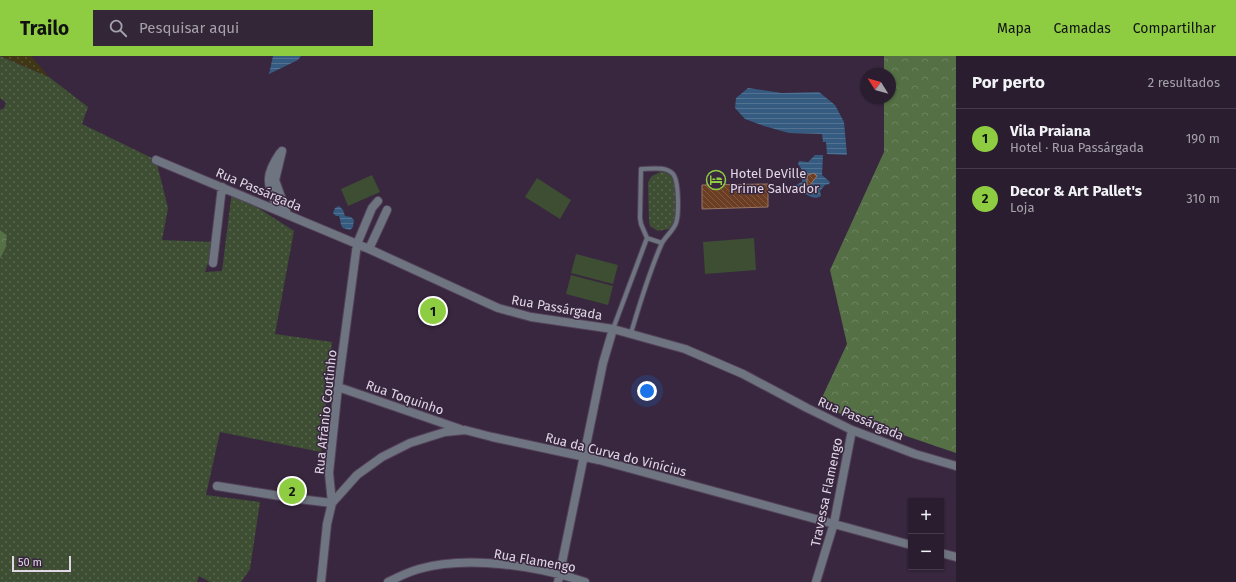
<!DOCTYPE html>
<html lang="pt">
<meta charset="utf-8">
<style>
:root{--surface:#2a1d2f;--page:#322637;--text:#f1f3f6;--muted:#a5a2aa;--line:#463b4b;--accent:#8ecd42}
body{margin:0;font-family:"Fira Sans",sans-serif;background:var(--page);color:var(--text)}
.controls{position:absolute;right:12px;bottom:12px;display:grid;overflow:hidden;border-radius:0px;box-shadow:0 1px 3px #0004}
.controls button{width:36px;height:36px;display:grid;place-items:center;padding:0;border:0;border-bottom:1px solid var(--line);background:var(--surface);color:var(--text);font:20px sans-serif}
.compass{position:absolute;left:860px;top:12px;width:36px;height:36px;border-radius:50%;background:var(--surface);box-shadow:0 1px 3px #0004;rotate:307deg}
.scale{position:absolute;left:12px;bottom:10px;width:59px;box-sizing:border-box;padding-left:4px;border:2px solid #e1d6e5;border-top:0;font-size:11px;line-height:14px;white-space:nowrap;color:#e1d6e5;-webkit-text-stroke:3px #38273f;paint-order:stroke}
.you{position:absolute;left:647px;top:335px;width:14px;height:14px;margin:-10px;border:3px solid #fff;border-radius:50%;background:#1a73e8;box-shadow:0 0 0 6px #1a73e833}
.badge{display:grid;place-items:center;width:26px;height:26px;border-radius:50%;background:var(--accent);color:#111;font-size:13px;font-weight:700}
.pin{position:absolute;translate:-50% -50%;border:2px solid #fff;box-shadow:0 1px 4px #0006}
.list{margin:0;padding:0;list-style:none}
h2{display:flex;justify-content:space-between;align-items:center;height:52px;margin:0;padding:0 16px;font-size:17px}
h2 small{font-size:13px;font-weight:400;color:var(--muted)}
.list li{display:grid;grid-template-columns:26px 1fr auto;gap:12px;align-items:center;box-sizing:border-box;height:60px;padding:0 16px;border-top:1px solid var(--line)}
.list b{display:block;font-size:15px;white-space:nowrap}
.list p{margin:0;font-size:13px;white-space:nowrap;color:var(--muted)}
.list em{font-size:13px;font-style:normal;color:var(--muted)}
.icon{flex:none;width:22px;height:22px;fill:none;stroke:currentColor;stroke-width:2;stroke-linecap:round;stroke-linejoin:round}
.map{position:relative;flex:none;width:956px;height:526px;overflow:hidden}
header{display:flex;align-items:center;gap:24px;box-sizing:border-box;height:56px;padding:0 20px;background:var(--accent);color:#111}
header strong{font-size:19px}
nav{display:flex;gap:22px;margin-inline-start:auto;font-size:14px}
.search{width:280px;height:36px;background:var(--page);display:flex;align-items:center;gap:10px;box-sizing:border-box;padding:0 14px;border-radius:0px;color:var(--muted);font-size:15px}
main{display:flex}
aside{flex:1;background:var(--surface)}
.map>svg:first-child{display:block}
.green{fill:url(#green-dots)}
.forest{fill:url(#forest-crowns)}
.sand{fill:url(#sand-dots)}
.pitch{fill:#3d4e33}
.water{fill:url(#water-rules);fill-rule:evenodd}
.building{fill:url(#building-back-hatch);stroke:#987766}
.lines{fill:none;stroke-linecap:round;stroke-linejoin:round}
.lane-casing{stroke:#53435a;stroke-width:6}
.street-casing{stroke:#53435a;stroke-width:10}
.lane{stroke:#6f7481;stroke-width:4}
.street{stroke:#6f7481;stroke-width:8}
.labels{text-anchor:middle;stroke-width:3;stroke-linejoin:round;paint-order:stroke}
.poi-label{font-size:13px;fill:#e1d6e5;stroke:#38273f;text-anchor:start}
.street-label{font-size:13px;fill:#e1d6e5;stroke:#38273f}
</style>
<header>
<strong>Trailo</strong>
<div class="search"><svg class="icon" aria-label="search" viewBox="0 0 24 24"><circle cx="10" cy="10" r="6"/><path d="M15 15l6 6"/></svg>Pesquisar aqui</div>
<nav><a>Mapa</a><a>Camadas</a><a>Compartilhar</a></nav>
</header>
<main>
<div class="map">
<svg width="956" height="526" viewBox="0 0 956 526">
<defs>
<pattern id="green-dots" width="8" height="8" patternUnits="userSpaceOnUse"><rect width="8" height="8" fill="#3d4e33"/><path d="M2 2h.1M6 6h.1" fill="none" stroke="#596750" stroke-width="1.8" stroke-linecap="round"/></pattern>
<pattern id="forest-crowns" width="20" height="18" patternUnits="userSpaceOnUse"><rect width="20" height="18" fill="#547044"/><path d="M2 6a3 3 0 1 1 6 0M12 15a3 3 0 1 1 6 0" fill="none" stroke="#6c845f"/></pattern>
<pattern id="sand-dots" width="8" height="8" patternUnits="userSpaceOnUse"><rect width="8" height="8" fill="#3e3615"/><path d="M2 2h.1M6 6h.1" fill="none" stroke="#5a5237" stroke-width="1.8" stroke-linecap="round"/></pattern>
<pattern id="water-rules" width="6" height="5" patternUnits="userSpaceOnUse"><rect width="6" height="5" fill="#365b80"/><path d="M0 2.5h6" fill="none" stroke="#537292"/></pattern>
<pattern id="building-back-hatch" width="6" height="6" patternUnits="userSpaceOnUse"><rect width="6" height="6" fill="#6b3d23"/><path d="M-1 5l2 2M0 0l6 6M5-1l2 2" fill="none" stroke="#805843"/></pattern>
</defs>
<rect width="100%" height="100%" fill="#38273f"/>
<path class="green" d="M0 0 49 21 88 51 82 68 156 104 168 152 162 184 215 186 205 216 222 215 232 135 294 175 275 278 332 286 321 396 220 376 206 439 260 446 250 513 241 526H210L199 520 197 526H0V203L6 191 7 179 0 174V54L4 52 6 47 0 42Z
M662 115C668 116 671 118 675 123V165L673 170 669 173 658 175 651 171 649 167 648 126 652 120Z"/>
<path class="forest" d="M884 0H956V397L818 350 847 288 830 214 884 96V42H890V18H884Z
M0 174 7 179 6 191 0 203Z"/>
<path class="sand" d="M1 0H31L49 21Z"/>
<path class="pitch" d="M372 119 380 136 348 150 341 133Z
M537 122 571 144 560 163 525 141Z
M754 182 756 214 705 218 703 186Z
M576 198 618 209 613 228 571 217Z
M571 219 613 230 608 249 566 238Z"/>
<path class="water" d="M273 0H301L298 4 269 18Z
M748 32 782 37 819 36 835 49 844 66 847 99 827 98 826 86H823L822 78 789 77 764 70 745 63 735 52 736 42Z
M815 99H823L822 119 830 126 829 128 825 129 820 135 821 140C813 145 809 138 801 137 798 137 796 138 794 138L792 134 796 129 802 126V114L798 108 799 105 808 106ZM814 117 817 120 810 129H807V122L808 119Z
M339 150 343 154 345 160 351 161 354 164 353 171 350 174 343 172C340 169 341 165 339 160H336L333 157 335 152Z"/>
<path class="building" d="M814 117 817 120 810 129H807V122L808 119Z
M768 128V151L702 153V129Z"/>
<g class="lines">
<defs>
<path id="lane" d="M613 273 647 182
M631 277C640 247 649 216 662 187 666 180 673 175 676 167 679 158 679 125 673 118 666 110 651 113 641 113L640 162 641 168 647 182 662 187"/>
<path id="street" d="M282 95 275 124 287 158
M156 104 369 193 498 252 531 261 613 273 685 293 743 318 807 352 852 374 915 398 956 410
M278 154C268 128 263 122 280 97
M369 193 387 154
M213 207 222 131
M338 331 460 373
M217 430 299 443 332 447
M332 447 357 419 382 401 410 387 432 380 445 376 465 374 492 381 599 404 911 489
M941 497 956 501
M321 526 327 468 332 447 329 417 338 331 357 188 372 152 378 145
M388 526C398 521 408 516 419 513 468 499 538 510 585 526
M558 526 603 307 613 273
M816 526 834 467 852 374"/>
</defs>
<use href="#lane" class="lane-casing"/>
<use href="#street" class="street-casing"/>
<use href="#lane" class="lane"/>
<use href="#street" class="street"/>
</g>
<defs>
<symbol id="hotel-ring" viewBox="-11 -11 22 22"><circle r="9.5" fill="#38273f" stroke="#8ecd42" stroke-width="1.5"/><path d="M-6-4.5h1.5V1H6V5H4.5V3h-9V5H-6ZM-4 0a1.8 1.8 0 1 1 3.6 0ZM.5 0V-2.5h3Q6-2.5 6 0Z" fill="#8ecd42"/></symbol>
</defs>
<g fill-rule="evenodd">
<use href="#hotel-ring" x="705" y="113" width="22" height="22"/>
</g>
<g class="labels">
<g class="poi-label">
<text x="730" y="122">Hotel DeVille<tspan x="730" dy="15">Prime Salvador</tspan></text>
</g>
<g class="street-label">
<text transform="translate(259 133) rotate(23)" y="5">Rua Passárgada</text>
<text transform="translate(557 251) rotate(10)" y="5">Rua Passárgada</text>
<text transform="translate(405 341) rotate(19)" y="5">Rua Toquinho</text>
<text transform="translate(325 356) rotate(-84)" y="5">Rua Afrânio Coutinho</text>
<text transform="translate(861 362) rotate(23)" y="5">Rua Passárgada</text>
<text transform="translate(616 398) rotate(14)" y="5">Rua da Curva do Vinícius</text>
<text transform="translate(826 436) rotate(-78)" y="5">Travessa Flamengo</text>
<text transform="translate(535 504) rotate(10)" y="5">Rua Flamengo</text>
</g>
</g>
</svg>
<div class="controls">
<button>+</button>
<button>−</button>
</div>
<svg class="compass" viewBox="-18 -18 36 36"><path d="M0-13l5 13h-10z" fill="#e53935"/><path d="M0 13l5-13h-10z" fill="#a5a2aa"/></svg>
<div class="scale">50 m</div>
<div class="you"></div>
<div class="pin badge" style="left:433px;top:255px">1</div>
<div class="pin badge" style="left:292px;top:435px">2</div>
</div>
<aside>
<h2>Por perto<small>2 resultados</small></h2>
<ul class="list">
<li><span class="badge">1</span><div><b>Vila Praiana</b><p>Hotel · Rua Passárgada</p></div><em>190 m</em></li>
<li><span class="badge">2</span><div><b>Decor &amp; Art Pallet's</b><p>Loja</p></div><em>310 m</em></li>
</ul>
</aside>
</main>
